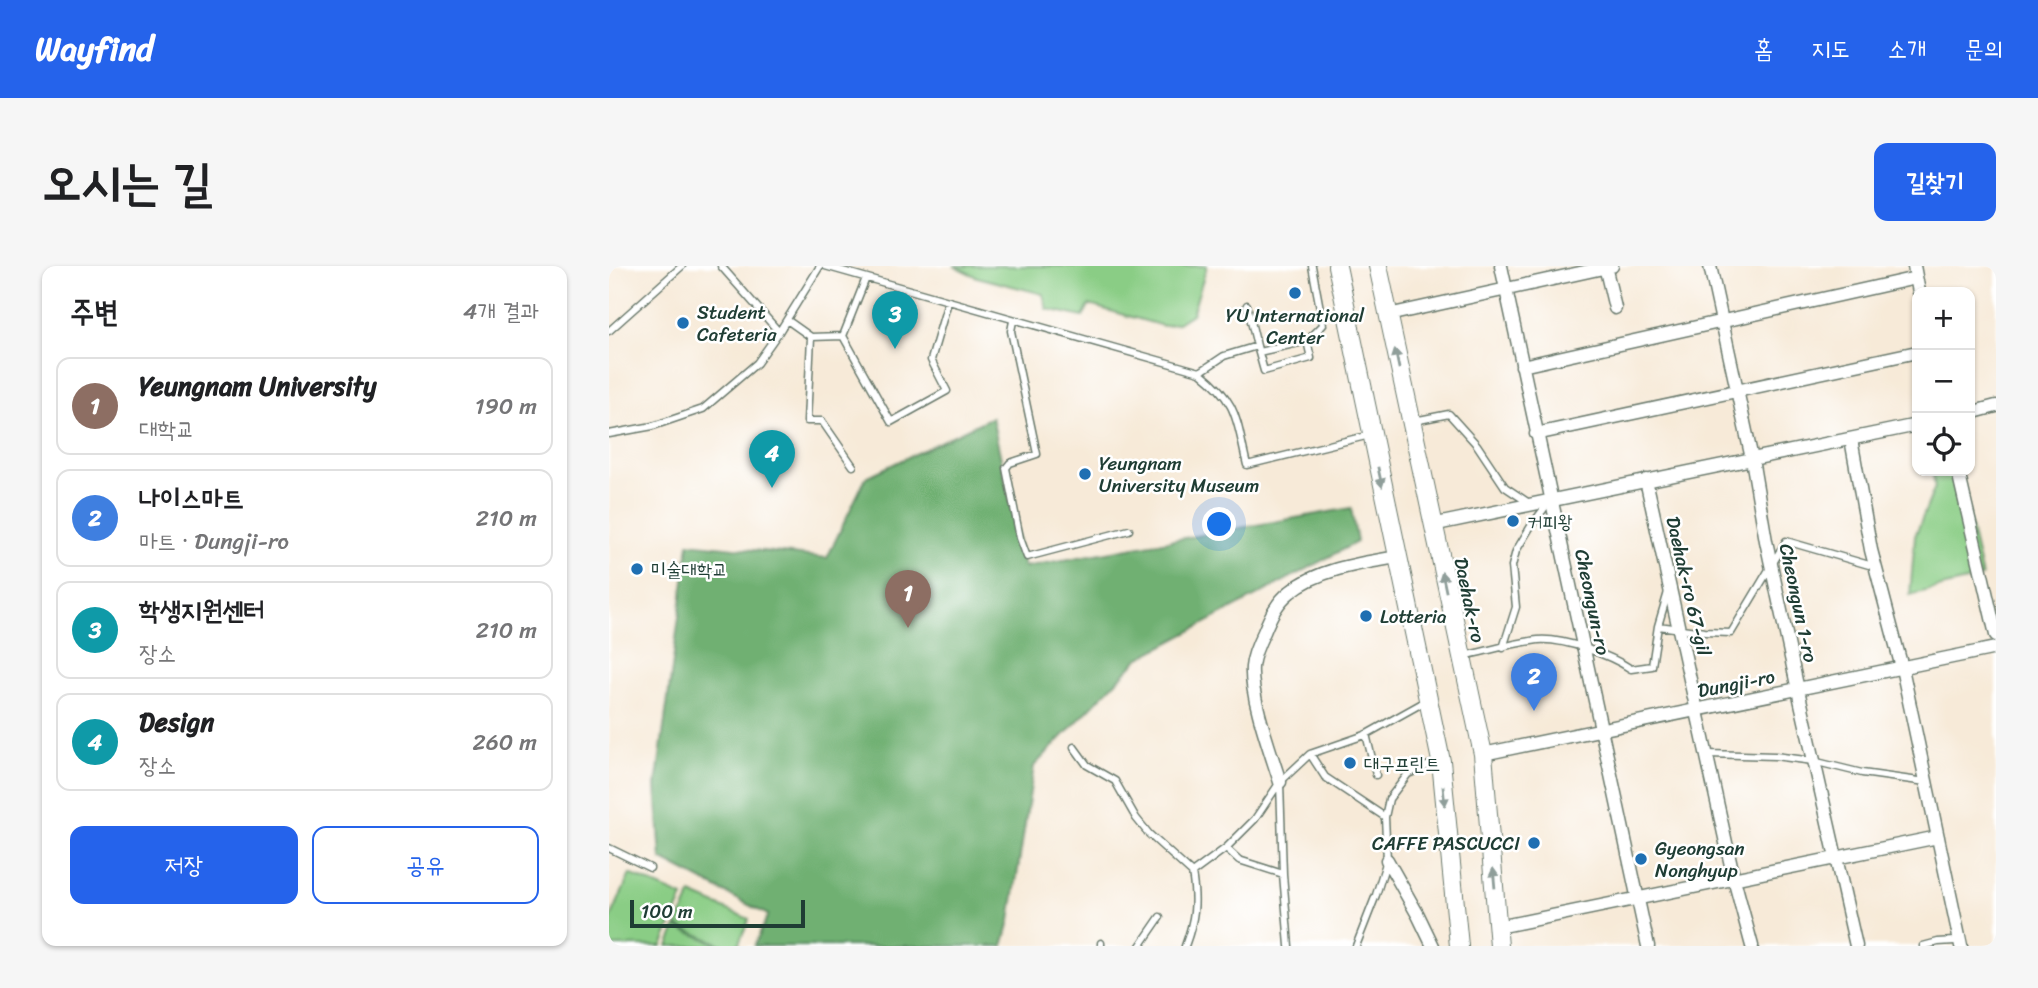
<!DOCTYPE html>
<html lang="ko">
<meta charset="utf-8">
<style>
:root{--surface:#fff;--page:#f6f6f6;--text:#202124;--muted:#757577;--line:#e0e0e0;--accent:#2563eb}
body{margin:0;font-family:Sriracha,"Poor Story",sans-serif;background:var(--page);color:var(--text)}
.controls{position:absolute;right:21px;top:21px;display:grid;overflow:hidden;border-radius:14px;box-shadow:0 2px 5px #0004}
.controls button{width:63px;height:63px;display:grid;place-items:center;padding:0;border:0;border-bottom:2px solid var(--line);background:var(--surface);color:var(--text);font:35px sans-serif}
.scale{position:absolute;left:21px;bottom:18px;width:175px;box-sizing:border-box;padding-left:7px;border:4px solid #1f3d34;border-top:0;font-size:19px;line-height:24px;white-space:nowrap;color:#1f3d34;-webkit-text-stroke:5px #fff;paint-order:stroke}
.you{position:absolute;left:611px;top:259px;width:24px;height:24px;margin:-18px;border:5px solid #fff;border-radius:50%;background:#1a73e8;box-shadow:0 0 0 10px #1a73e833}
.badge{display:grid;place-items:center;width:46px;height:46px;border-radius:50%;background:var(--accent);color:#fff;font-size:23px;font-weight:700}
.pin{position:absolute;translate:-50% -58px;filter:drop-shadow(0 2px 4px #0008)}
.pin::after{content:'';position:absolute;top:37px;width:24px;height:21px;background:inherit;clip-path:polygon(0 0,100% 0,50% 100%)}
.list{margin:0;padding:0;list-style:none}
h2{display:flex;justify-content:space-between;align-items:center;height:91px;margin:0;padding:0 28px;font-size:30px}
h2 small{font-size:23px;font-weight:400;color:var(--muted)}
.list li{display:grid;grid-template-columns:46px 1fr auto;gap:21px;align-items:center;box-sizing:border-box;height:98px;margin:0 14px 14px;padding:0 14px;border:2px solid var(--line);border-radius:14px}
.list b{display:block;font-size:26px;white-space:nowrap}
.list p{margin:0;font-size:23px;white-space:nowrap;color:var(--muted)}
.list em{font-size:23px;font-style:normal;color:var(--muted)}
.actions{display:flex;gap:14px;padding:21px 28px}
.actions a{flex:1;padding:16px 0;border:2px solid var(--accent);border-radius:14px;text-align:center;font-size:24px;color:var(--accent)}
.actions .main{background:var(--accent);color:#fff}
.icon{flex:none;width:38px;height:38px;fill:none;stroke:currentColor;stroke-width:2;stroke-linecap:round;stroke-linejoin:round}
.map{position:relative;flex:none;width:1387px;height:680px;overflow:hidden;border-radius:14px}
header{display:flex;align-items:center;gap:42px;box-sizing:border-box;height:98px;padding:0 35px;background:var(--accent);color:#fff}
header strong{font-size:33px}
nav{display:flex;gap:38px;margin-inline-start:auto;font-size:24px}
.intro{display:flex;align-items:center;justify-content:space-between;box-sizing:border-box;height:168px;padding:0 42px}
h1{margin:0;font-size:49px}
.button{padding:18px 32px;border-radius:14px;background:var(--accent);color:#fff;font-size:24px;font-weight:700}
main{display:flex;gap:42px;padding:0 42px}
aside{flex:1;background:var(--surface);border-radius:14px;box-shadow:0 2px 5px #0004}
.map>svg:first-child{display:block}
.green{fill:#8acd85;stroke:#54855c;stroke-width:2}
.forest{fill:#6fb072;stroke:#477653;stroke-width:2}
.lines{fill:none;stroke-linecap:round;stroke-linejoin:round}
.service-casing{stroke:#6b7a6d;stroke-width:9}
.minor-casing{stroke:#6b7a6d;stroke-width:15}
.secondary-casing{stroke:#6b7a6d;stroke-width:20}
.service{stroke:#fff;stroke-width:6}
.minor{stroke:#fff;stroke-width:12}
.secondary{stroke:#fff;stroke-width:18}
.oneway{fill:#8f9e9a}
.poi-dot{fill:#1f6fb2;stroke:#fff;stroke-width:2.5}
.labels{text-anchor:middle;stroke-width:5;stroke-linejoin:round;paint-order:stroke}
.poi-label{font-size:19px;fill:#1f3d34;stroke:#fff;text-anchor:start}
.street-label{font-size:19px;fill:#1f3d34;stroke:#fff}
</style>
<header>
<strong>Wayfind</strong>
<nav><a>홈</a><a>지도</a><a>소개</a><a>문의</a></nav>
</header>
<div class="intro"><h1>오시는 길</h1><a class="button">길찾기</a></div>
<main>
<aside>
<h2>주변<small>4개 결과</small></h2>
<ul class="list">
<li><span class="badge" style="background:#8d6e63">1</span><div><b>Yeungnam University</b><p>대학교</p></div><em>190 m</em></li>
<li><span class="badge" style="background:#3f7fe0">2</span><div><b>나이스마트</b><p>마트 · Dungji-ro</p></div><em>210 m</em></li>
<li><span class="badge" style="background:#0f9aa8">3</span><div><b>학생지원센터</b><p>장소</p></div><em>210 m</em></li>
<li><span class="badge" style="background:#0f9aa8">4</span><div><b>Design</b><p>장소</p></div><em>260 m</em></li>
</ul>
<div class="actions"><a class="main">저장</a><a>공유</a></div>
</aside>
<div class="map">
<svg width="1387" height="680" viewBox="0 0 1387 680">
<rect width="100%" height="100%" fill="#fff"/>
<filter id="ink" filterUnits="userSpaceOnUse"><feTurbulence type="fractalNoise" baseFrequency=".0143" numOctaves="2"/><feDisplacementMap in="SourceGraphic" scale="14" xChannelSelector="R" yChannelSelector="G"/><feConvolveMatrix kernelMatrix="1 2 1 2 8 2 1 2 1" color-interpolation-filters="sRGB"/></filter>
<filter id="wash" filterUnits="userSpaceOnUse"><feTurbulence type="fractalNoise" baseFrequency=".00686" numOctaves="4" result="noise"/><feDisplacementMap in="SourceGraphic" scale="28" xChannelSelector="R" yChannelSelector="G"/><feGaussianBlur stdDeviation="1.57" result="paint"/><feColorMatrix in="noise" values="0 0 0 0 0 0 0 0 0 0 0 0 0 0 0 0 0 1.4 0 .05"/><feComposite in="paint" operator="in"/></filter>
<g filter="url(#wash)">
<rect width="100%" height="100%" fill="#f7ead8"/>
<path class="green" d="M345 0H598L583 48 569 57 554 60 480 39 474 51 438 43 434 28 368 11Z
M1323 205H1349L1373 311 1301 329 1306 270 1326 221Z
M21 608 74 631 53 680H0V656Z
M82 628 140 653 129 680H116L68 660Z
M67 661 113 680H59Z"/>
<path class="forest" d="M383 151 415 301 742 242 748 276 529 393 425 500 401 655 394 680H145L159 649 52 593 47 520 80 277 218 292 257 211Z"/>
</g>
<g filter="url(#ink)">
<g class="lines">
<defs>
<path id="service" d="M112 0 170 66
M216 0 591 106C630 137 627 154 638 199L761 169
M257 12 234 70 282 156 338 125 322 94 339 36
M638 39 648 80
M178 54 202 71 198 155H213L244 200
M404 55 402 65 428 188 401 197 397 202 411 272 418 291 520 264
M0 65 73 0
M202 71 234 70
M698 75 714 59 703 0
M591 106 615 90 648 80 655 105 702 92 698 75 650 86
M805 155 840 148 868 179 896 221 920 237
M0 168 44 160 94 143 148 97 170 66 211 0
M1049 360 1096 366 1122 367 1177 275 1267 301
M894 382 907 341 903 300 907 285 922 260 940 236
M854 390C878 385 904 377 929 374 955 372 1001 389 1022 403L1043 400 1049 360 1059 326
M757 468 767 509
M465 481 478 499 506 515 527 552 540 568 583 607
M701 488 716 511 776 551
M1099 488 1166 490 1204 495 1253 507 1317 516
M0 582 41 602
M617 582 630 594 674 608 671 517
M674 608 680 680
M492 677V680
M531 680 551 651
M576 680C586 653 588 636 583 607L617 582 646 553 671 516 701 488 756 469 817 435
M747 680 767 629 778 594 776 551 780 533 799 508 830 495
M1314 680 1329 676 1346 675"/>
<path id="minor" d="M892 0 1039 680
M996 0 1006 42
M1101 0 1143 193 1157 275 1189 424 1247 680
M1305 0 1310 26
M779 49 1003 0
M913 100 1307 12
M1361 147 1387 140
M927 168 1308 86
M1242 173 1262 284 1293 402 1352 680
M1349 205 1387 369
M1037 214 1125 613 1143 680
M823 259 1308 159
M874 488 1387 382
M671 516C662 487 641 430 643 401 644 390 650 376 655 366 661 351 668 336 681 326 709 303 753 297 788 291
M778 594 809 649 824 680
M889 661 1329 571"/>
<path id="secondary" d="M728 0 832 495 850 680
M769 0 874 488 890 680"/>
</defs>
<use href="#service" class="service-casing"/>
<use href="#minor" class="minor-casing"/>
<use href="#secondary" class="secondary-casing"/>
<use href="#service" class="service"/>
<use href="#minor" class="minor"/>
<use href="#secondary" class="secondary"/>
</g>
<defs><path id="oneway-solid" d="M-6-.8H1V-3.2L6.5 0L1 3.2V.8H-6Z" transform="scale(1.75)"/></defs>
<g class="oneway">
<use href="#oneway-solid" transform="translate(788 93) rotate(-102)"/>
<use href="#oneway-solid" transform="translate(771 211) rotate(78)"/>
<use href="#oneway-solid" transform="translate(835 316) rotate(-102)"/>
<use href="#oneway-solid" transform="translate(835 530) rotate(84)"/>
<use href="#oneway-solid" transform="translate(885 612) rotate(-95)"/>
</g>
</g>
<g class="poi-dot">
<circle cx="686" cy="27" r="7"/>
<circle cx="74" cy="57" r="7"/>
<circle cx="476" cy="208" r="7"/>
<circle cx="904" cy="255" r="7"/>
<circle cx="28" cy="303" r="7"/>
<circle cx="757" cy="350" r="7"/>
<circle cx="741" cy="497" r="7"/>
<circle cx="925" cy="577" r="7"/>
<circle cx="1032" cy="593" r="7"/>
</g>
<g class="labels">
<g class="poi-label">
<text x="88" y="53">Student<tspan x="88" dy="22">Cafeteria</tspan></text>
<text x="686" y="56" text-anchor="middle">YU International<tspan x="686" dy="22">Center</tspan></text>
<text x="490" y="204">Yeungnam<tspan x="490" dy="22">University Museum</tspan></text>
<text x="918" y="262">커피왕</text>
<text x="42" y="310">미술대학교</text>
<text x="771" y="357">Lotteria</text>
<text x="755" y="504">대구프린트</text>
<text x="911" y="584" text-anchor="end">CAFFE PASCUCCI</text>
<text x="1046" y="589">Gyeongsan<tspan x="1046" dy="22">Nonghyup</tspan></text>
</g>
<g class="street-label">
<text transform="translate(1080 320) rotate(77)" y="7">Daehak-ro 67-gil</text>
<text transform="translate(861 334) rotate(78)" y="7">Daehak-ro</text>
<text transform="translate(984 336) rotate(78)" y="7">Cheongun-ro</text>
<text transform="translate(1190 337) rotate(78)" y="7">Cheongun 1-ro</text>
<text transform="translate(1127 417) rotate(-11)" y="7">Dungji-ro</text>
</g>
</g>
</svg>
<div class="controls">
<button>+</button>
<button>−</button>
<button><svg class="icon" aria-label="locate" viewBox="0 0 24 24"><circle cx="12" cy="12" r="6"/><path d="M12 2v4M12 18v4M2 12h4M18 12h4"/></svg></button>
</div>
<div class="scale">100 m</div>
<div class="you"></div>
<div class="pin badge" style="left:299px;top:362px;background:#8d6e63">1</div>
<div class="pin badge" style="left:925px;top:445px;background:#3f7fe0">2</div>
<div class="pin badge" style="left:286px;top:83px;background:#0f9aa8">3</div>
<div class="pin badge" style="left:163px;top:222px;background:#0f9aa8">4</div>
</div>
</main>
